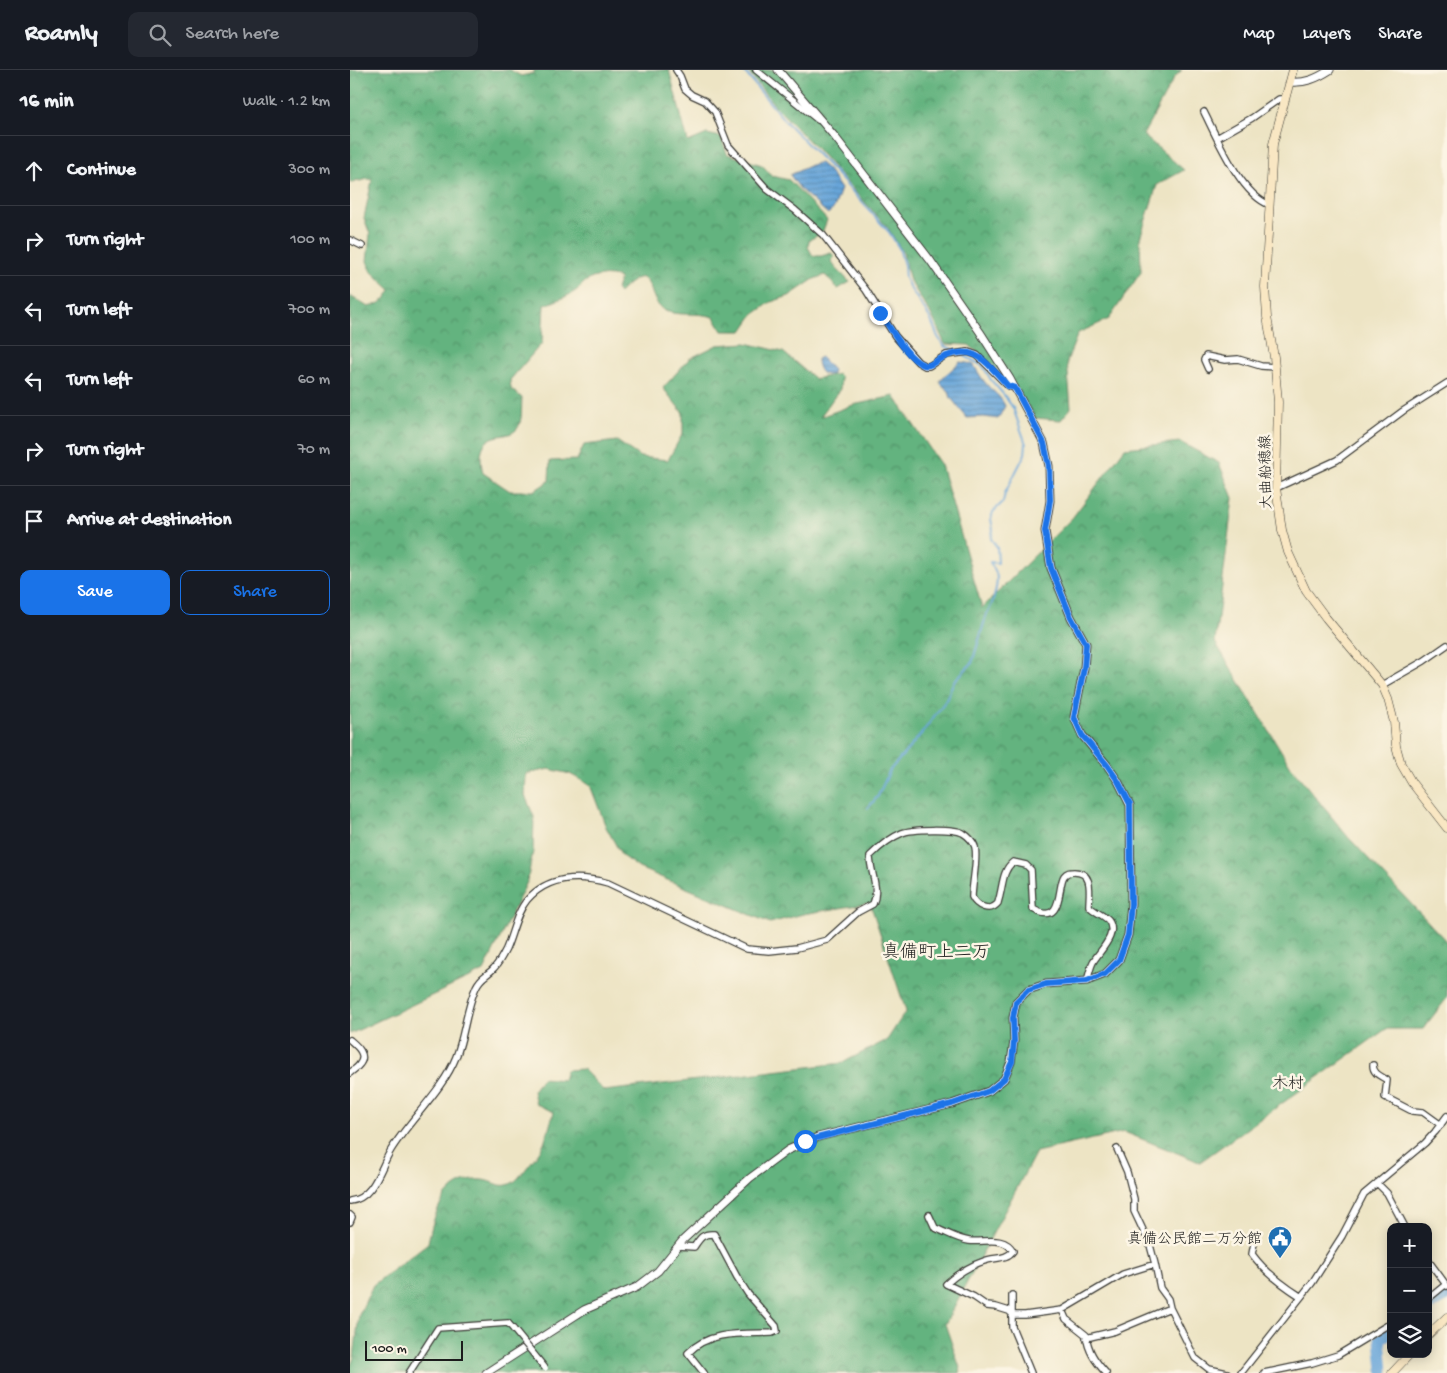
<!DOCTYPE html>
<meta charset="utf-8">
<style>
:root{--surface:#171b24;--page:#242831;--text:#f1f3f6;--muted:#9ea1a6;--line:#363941;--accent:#1a73e8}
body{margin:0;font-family:"Gochi Hand","Klee One",sans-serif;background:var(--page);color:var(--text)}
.controls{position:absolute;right:15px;bottom:15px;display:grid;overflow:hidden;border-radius:10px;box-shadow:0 2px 12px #0003}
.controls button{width:45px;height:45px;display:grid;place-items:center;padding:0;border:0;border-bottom:1px solid var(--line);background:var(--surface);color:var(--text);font:25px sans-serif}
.scale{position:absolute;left:15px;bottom:12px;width:98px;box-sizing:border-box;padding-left:5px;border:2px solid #1c1c1c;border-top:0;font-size:14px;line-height:18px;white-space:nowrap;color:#1c1c1c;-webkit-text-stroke:4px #fcf5e5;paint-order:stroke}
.stop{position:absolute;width:15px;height:15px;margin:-11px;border:4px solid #1a73e8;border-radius:50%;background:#fff}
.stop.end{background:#1a73e8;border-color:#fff;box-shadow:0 1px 5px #0008}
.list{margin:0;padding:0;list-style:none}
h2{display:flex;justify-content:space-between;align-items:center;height:65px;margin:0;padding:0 20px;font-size:21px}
h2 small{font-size:16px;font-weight:400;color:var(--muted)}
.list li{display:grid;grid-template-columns:32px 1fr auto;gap:15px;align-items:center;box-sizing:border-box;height:70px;padding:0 20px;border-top:1px solid var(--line)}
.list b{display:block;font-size:19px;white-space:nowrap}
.list em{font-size:16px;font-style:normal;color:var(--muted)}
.actions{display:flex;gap:10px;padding:15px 20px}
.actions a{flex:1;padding:11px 0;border:1px solid var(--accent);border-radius:10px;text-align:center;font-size:18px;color:var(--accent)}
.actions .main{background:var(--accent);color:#fff}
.icon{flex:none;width:28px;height:28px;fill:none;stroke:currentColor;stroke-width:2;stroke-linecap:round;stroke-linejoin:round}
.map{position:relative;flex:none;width:1097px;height:1303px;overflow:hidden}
header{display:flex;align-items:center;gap:30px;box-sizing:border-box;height:70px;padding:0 25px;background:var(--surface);border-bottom:1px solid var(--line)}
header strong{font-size:24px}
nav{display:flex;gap:28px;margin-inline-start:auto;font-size:18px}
.search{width:350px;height:45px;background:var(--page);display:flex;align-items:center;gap:12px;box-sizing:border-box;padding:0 18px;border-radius:10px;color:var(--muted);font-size:19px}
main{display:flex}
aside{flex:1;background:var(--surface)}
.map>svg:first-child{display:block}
.forest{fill:url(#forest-crowns);stroke:#40684e}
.water{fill:url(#water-rules);stroke:#42607a}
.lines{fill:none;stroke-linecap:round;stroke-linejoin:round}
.stream{stroke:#67a5d9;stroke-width:2}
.river{stroke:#67a5d9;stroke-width:11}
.minor-casing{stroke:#3b3a35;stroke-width:8}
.tertiary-casing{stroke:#3b3a35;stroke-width:9}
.secondary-casing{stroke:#3b3a35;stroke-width:9}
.minor{stroke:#fff;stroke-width:5.5}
.tertiary{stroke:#fff;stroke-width:7}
.secondary{stroke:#f9e7c3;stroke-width:8}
.minor-bridge-casing{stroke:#3b3a35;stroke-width:8;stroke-linecap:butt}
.minor-bridge{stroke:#fff;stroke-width:5.5}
.route{stroke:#1a73e8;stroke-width:6}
.labels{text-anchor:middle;stroke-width:5;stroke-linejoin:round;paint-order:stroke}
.street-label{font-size:15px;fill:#1c1c1c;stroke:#fcf5e5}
.poi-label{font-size:15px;fill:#1c1c1c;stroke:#fcf5e5;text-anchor:end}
.neighbourhood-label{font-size:16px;fill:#1c1c1c;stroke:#fcf5e5}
.quarter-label{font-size:18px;fill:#1c1c1c;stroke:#fcf5e5}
</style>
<header>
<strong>Roamly</strong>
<div class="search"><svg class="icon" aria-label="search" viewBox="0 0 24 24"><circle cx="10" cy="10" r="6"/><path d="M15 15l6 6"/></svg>Search here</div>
<nav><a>Map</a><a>Layers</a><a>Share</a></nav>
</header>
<main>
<aside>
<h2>16 min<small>Walk · 1.2 km</small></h2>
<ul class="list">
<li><svg class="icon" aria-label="ahead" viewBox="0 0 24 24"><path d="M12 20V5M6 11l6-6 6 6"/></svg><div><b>Continue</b></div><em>300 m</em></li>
<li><svg class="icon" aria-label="right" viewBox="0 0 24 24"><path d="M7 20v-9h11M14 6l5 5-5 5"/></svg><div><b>Turn right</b></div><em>100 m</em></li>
<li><svg class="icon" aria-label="left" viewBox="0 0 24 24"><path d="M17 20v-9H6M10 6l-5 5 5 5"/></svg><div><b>Turn left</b></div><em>700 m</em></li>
<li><svg class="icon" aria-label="left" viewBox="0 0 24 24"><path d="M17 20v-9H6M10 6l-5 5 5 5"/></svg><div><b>Turn left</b></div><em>60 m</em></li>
<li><svg class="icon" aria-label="right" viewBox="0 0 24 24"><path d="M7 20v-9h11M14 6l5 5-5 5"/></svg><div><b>Turn right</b></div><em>70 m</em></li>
<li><svg class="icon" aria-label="arrive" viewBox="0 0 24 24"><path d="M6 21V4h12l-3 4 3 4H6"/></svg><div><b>Arrive at destination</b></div></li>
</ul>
<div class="actions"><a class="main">Save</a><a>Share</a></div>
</aside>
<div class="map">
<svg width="1097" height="1303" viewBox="0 0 1097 1303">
<defs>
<pattern id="forest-crowns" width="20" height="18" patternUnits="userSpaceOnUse" patternTransform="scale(1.25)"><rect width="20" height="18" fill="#63b37f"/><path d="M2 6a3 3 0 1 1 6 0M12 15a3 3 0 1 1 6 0" fill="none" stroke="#519167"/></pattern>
<pattern id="water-rules" width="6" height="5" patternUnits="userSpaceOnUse" patternTransform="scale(1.25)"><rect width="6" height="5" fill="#67a5d9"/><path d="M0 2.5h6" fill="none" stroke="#5486af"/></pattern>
</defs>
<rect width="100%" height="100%" fill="#fcf5e5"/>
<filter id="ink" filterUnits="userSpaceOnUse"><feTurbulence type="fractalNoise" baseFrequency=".02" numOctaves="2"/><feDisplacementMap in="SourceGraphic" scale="10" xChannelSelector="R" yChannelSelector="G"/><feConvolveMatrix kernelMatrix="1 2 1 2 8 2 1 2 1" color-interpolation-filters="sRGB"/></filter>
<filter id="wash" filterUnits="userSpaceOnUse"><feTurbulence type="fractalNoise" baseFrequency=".0096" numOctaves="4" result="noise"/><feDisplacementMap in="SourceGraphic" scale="20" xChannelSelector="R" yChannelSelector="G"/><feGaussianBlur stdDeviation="1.12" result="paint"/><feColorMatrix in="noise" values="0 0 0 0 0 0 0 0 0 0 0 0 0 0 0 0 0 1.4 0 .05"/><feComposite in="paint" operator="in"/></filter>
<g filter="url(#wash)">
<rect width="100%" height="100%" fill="#ede4c4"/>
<path class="forest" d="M0 0H160L171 6 184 3V0H319L338 72 357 64 371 67 377 84 412 95 422 106 439 110 477 150 472 163 459 170 458 177 463 186H471L481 183 485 186 481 191 485 197 500 212 488 219 475 205 464 209 439 226 421 232 403 245 392 261H372L364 247C347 242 333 246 318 242 293 235 308 182 269 223L266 219 270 208C260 204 244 205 235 212 232 214 230 218 227 220 217 227 206 231 194 235L192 273 160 310 161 319 172 328C171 337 173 351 167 359 162 365 153 365 145 367 128 372 130 390 133 403L160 421H184L199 411 200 391 227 390 234 375 267 371 290 387 318 390 333 363V343L313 318 339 289 367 275 396 273 433 282 465 309 488 304 491 307 490 319 470 347 503 335 544 326 591 395 632 538 723 447 775 378 830 372 869 393 883 428 865 572 941 697 998 767 1097 872V928L1073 959H1036L850 1092 774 1062 686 1082 595 1254 610 1298 609 1303H0V1297L4 1288 9 1245 23 1215 78 1173C84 1143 95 1107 132 1110 144 1111 152 1121 165 1111 170 1107 191 1081 193 1075 198 1065 200 1053 204 1042L186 1034 183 1021 192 1008 213 1010 216 1000 233 999 254 1021 492 993 537 970 556 941 520 833 453 844 420 853 289 798 272 786 256 757 240 715 220 704 199 699 176 704 175 725 184 747 183 782 177 812 134 901 0 964V226L18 237C30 234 35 231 41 220L21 201 17 191 20 164 14 148 22 110 18 109 10 111 8 110 0 113Z
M397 0H832L824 8 793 65 834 100 807 115 790 168 791 202 759 249 728 263 717 291 721 338 711 350 685 348 656 306 619 275 595 274 582 246 560 211 553 183 538 158 465 77 425 36Z"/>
<path class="water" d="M470 93 478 100 491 119 484 138 478 144 451 120 440 105 461 95Z
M471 287 483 300 482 304C472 308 467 298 467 289Z
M610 292 623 294C628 302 633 311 639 317 646 324 651 327 655 336L648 349 634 347 617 348 601 328 599 321 591 314 590 310Z"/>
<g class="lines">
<path class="stream" d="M393 0 434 50 483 100 539 162 549 178 554 195 555 208 560 218 580 248 588 267 594 276 607 281
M518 738 528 726 540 700 572 663 596 630 604 611 622 593 637 543C643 536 649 511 646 503 645 499 641 495 640 492L648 493 647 477 641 469 643 460 641 449 643 442 653 432 655 423 675 384 676 374 663 338 654 325 641 310 633 296 611 284"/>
<path class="river" d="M1078 1237 1097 1226
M1033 1300 1030 1269 1041 1262"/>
</g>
</g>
<g filter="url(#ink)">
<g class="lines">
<defs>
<path id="minor" d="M326 0 330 6 335 19 342 25 355 31 365 42 378 75 417 119 445 140 473 165 516 220 545 266 568 292 575 296H579L596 285 618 282 627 285 658 316 665 318
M406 0 468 50
M854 42C867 68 891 125 920 135
M867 68 902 48 929 29H935
M0 170 12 176
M858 299 854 290 856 286 875 290 888 289 911 296 925 297
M926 418 987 390 1053 341 1097 313
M1032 615 1074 591 1097 575
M0 970C7 976 18 985 9 995 7 998 3 1000 0 1003
M1023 995C1023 1004 1031 1006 1037 1010L1035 1027 1062 1041 1073 1042 1091 1055
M767 1079 777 1102 784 1129V1141L800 1175 805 1194
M1027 1113 1037 1123 1055 1157
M0 1131C24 1128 30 1098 41 1080 60 1049 93 1020 106 987 115 964 116 939 126 917 131 906 137 906 144 898 149 893 153 885 156 879 163 863 166 843 177 830 198 806 229 805 258 813L397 879 419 881 447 878 477 870 508 842 523 834C530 818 520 802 520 786 529 777 540 768 552 763 562 759 603 758 613 763 618 766 624 772 625 777 628 789 622 814 622 827 626 836 640 843 648 833 648 832 650 826 650 825 653 813 653 800 663 792L676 795 681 800 683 839C714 857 707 816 714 806 717 802 720 802 724 802 744 802 739 823 739 836 744 842 752 844 758 850 769 864 750 880 743 892 740 898 739 905 737 911
M0 1145 2 1147 0 1152
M579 1145 585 1158C596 1162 606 1169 619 1171 634 1173 654 1165 663 1181 656 1190 644 1187 634 1191 619 1196 607 1204 596 1214L624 1227 637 1236 646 1237 659 1241 663 1245H675L712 1240
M905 1168 902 1184C915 1202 931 1214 950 1226
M329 1176 344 1177C350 1168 353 1163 364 1164L387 1207 398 1224 426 1256 427 1261 422 1263C393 1264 360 1260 338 1283L354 1303
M1078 1190 1097 1216
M662 1225V1257L681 1303
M1078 1229 1095 1215
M736 1268 765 1261 820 1238
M59 1303 88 1258 158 1253 164 1260
M756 1303C745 1291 738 1281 736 1265L716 1249 712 1240 773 1204 805 1194 810 1218 818 1229 820 1238 845 1288 859 1299 877 1303
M891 1303 962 1213 992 1166 1014 1124 1075 1073 1085 1062 1097 1046
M914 1303 962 1293 988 1285 1041 1253"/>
<path id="tertiary" d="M940 12C956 13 966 9 980 0
M136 1303 234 1240 287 1217 308 1201 333 1170 400 1108 438 1080 468 1067 602 1034 639 1021 654 1009 661 992 664 971 663 948 666 932 678 920 696 914 737 911 755 904 769 890 778 865 781 834 780 735 768 711 757 695 732 665 724 647 734 598 736 574 721 547 701 498 695 461 700 431 699 396 694 373 660 309 630 262 580 190 485 67 428 0"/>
<path id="secondary" d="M943 0 923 74 915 217 917 247 924 287 928 332 926 418 932 460 938 482 956 521 976 548 1032 615 1038 629 1044 652 1046 676 1051 694 1062 713 1097 758
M1078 1265 1097 1247
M1042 1303 1060 1284"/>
</defs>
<use href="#minor" class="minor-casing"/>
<use href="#tertiary" class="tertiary-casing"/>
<use href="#secondary" class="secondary-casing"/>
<use href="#minor" class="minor"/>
<use href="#tertiary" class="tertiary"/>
<use href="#secondary" class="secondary"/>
<defs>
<path id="minor-bridge" d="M164 1260 195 1298"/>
</defs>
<use href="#minor-bridge" class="minor-bridge-casing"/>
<use href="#minor-bridge" class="minor-bridge"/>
</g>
</g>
<g class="lines" filter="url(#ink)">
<path class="route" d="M455 1071 602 1034 639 1021 654 1009 662 992 664 971 663 948 666 932 678 920 696 914 737 911 755 904 769 890 778 865 781 834 780 734 768 711 757 695 732 665 724 647 734 598 736 574 721 547 701 498 695 461 700 430 699 396 694 373 665 318 658 316C635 291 624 271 588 290 584 292 580 297 574 295 559 291 539 256 530 243"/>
</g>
<defs>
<symbol id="civic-pin" viewBox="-11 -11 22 30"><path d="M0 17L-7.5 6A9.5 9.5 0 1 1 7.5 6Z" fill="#1f6fb2" stroke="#fcf5e5"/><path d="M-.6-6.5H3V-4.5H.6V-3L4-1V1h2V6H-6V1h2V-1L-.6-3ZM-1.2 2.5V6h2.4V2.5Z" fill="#fff"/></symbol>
</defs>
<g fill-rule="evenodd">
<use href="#civic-pin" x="916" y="1154" width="28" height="38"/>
</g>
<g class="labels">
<g class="street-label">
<text transform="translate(915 402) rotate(-91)" y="5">大曲船穂線</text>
</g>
<g class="poi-label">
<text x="912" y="1173">真備公民館二万分館</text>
</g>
<g class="neighbourhood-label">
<text x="938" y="1018">木村</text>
</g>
<g class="quarter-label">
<text x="586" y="887">真備町上二万</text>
</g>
</g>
</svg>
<div class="controls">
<button>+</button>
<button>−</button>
<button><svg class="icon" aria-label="layers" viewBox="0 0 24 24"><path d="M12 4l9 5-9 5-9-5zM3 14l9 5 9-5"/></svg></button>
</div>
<div class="scale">100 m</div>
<div class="stop" style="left:455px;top:1071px"></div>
<div class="stop end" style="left:530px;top:243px"></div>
</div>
</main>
